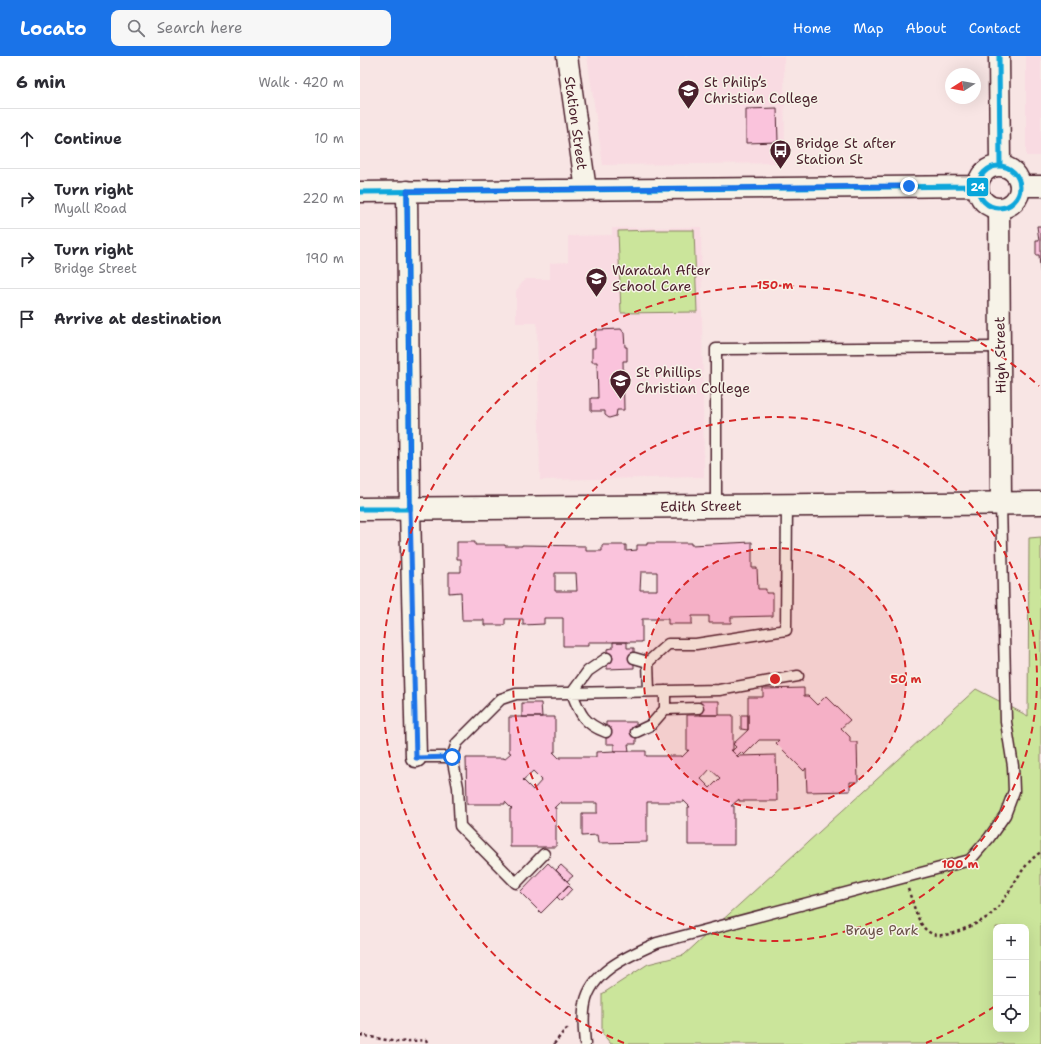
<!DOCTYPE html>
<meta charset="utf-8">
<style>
:root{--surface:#fff;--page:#f7f7f7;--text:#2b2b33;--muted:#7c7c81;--line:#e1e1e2;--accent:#1a73e8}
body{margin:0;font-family:"Shantell Sans",sans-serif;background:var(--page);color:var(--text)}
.controls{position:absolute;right:12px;bottom:12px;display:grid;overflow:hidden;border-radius:8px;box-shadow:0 4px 16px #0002}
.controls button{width:36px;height:36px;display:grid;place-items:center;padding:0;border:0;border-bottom:1px solid var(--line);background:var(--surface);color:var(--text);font:20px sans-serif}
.compass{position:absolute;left:585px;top:12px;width:36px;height:36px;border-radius:50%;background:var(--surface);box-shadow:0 4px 16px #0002;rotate:259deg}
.stop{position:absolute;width:12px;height:12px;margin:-9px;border:3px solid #1a73e8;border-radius:50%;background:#fff}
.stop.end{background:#1a73e8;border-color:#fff;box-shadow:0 1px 4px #0008}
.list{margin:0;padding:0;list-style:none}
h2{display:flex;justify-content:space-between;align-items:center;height:52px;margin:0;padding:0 16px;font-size:17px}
h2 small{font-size:13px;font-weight:400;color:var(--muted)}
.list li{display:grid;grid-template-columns:26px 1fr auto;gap:12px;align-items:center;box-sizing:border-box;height:60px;padding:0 16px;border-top:1px solid var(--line)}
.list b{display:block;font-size:15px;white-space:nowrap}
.list p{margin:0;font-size:13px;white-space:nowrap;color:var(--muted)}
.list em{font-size:13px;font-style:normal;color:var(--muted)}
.icon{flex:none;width:22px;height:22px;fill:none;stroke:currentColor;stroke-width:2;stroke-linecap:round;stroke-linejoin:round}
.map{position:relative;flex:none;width:681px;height:988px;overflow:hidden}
header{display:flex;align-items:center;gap:24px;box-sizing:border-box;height:56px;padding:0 20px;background:var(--accent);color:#fff}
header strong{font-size:19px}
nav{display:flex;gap:22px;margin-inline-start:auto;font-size:14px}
.search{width:280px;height:36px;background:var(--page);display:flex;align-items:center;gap:10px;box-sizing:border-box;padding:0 14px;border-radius:8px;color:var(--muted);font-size:15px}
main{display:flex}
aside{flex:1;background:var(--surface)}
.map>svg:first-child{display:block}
.built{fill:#f9dbe2}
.green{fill:#cbe59b;stroke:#8a8263;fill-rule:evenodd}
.building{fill:#fac3dc;stroke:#4a1f2b;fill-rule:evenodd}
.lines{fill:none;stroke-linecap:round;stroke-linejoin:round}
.lane-casing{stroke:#4a1f2b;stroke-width:13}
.street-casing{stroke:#4a1f2b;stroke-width:23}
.secondary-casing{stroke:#4a1f2b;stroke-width:25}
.path{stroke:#4a1f2b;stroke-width:2.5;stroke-dasharray:3 3;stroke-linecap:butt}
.lane{stroke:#f7f3e8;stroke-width:10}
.street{stroke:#f7f3e8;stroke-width:20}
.secondary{stroke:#f7f3e8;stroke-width:22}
.bus-1-casing{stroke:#f7f3e8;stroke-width:8}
.bus-1{stroke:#07a6db;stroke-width:5}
.route{stroke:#1a73e8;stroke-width:5}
.ring{fill:none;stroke:#d62828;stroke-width:2;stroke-dasharray:7 5}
.labels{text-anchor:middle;stroke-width:3;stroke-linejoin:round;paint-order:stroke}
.poi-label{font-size:14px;fill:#4a1f2b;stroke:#f7f3e8;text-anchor:start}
.street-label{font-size:14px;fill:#4a1f2b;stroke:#f7f3e8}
.park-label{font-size:14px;fill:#6a5047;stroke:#f7f3e8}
.centre{fill:#d62828;stroke:#f7f3e8;stroke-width:2}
.ring-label{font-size:12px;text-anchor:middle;font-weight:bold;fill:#d62828;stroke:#f7f3e8;stroke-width:3;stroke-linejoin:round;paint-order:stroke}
.line-badge{stroke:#f7f3e8;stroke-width:1.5}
.badge-label{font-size:11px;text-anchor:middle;font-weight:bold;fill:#fff}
</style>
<header>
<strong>Locato</strong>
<div class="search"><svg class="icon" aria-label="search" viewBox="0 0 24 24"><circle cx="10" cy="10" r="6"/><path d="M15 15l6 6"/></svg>Search here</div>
<nav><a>Home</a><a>Map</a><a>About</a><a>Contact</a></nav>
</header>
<main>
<aside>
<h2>6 min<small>Walk · 420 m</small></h2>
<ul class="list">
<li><svg class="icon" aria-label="ahead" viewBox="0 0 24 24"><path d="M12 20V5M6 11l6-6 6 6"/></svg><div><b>Continue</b></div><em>10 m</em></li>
<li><svg class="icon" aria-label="right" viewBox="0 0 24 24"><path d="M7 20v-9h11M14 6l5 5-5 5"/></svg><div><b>Turn right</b><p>Myall Road</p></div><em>220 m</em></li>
<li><svg class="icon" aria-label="right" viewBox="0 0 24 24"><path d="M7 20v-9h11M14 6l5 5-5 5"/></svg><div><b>Turn right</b><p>Bridge Street</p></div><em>190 m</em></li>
<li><svg class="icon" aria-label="arrive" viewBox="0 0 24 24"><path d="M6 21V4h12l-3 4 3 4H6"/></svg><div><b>Arrive at destination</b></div></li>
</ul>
</aside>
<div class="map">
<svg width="681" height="988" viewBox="0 0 681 988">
<rect width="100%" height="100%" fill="#f8e5e4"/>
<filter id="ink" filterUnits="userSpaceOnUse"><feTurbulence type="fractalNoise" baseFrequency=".025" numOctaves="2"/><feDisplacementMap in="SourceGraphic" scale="8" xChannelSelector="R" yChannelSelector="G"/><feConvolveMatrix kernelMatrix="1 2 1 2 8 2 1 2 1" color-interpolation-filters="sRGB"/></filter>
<g filter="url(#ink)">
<path class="built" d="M227 0H424L425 107 243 109Z
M666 0H681V100H666Z
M341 171 344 421 180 424 177 267H156V235L165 223H190V207L208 206V180L252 179V172Z"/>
<path class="green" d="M294 174H334L337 256 261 257 258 175Z
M681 481V988H251L242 977V938L288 908 324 899 616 633 668 660 669 482ZM636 871H666V973H636Z"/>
<path class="building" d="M417 52 418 86 386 87V53Z
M677 170H681V223L679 199H676V184H679Z
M261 273 264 277 265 291H267V305H263L264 354H257L256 360 249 362 245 359V355H231V342H238L237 306H232V292H235V277L237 274Z
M97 486H115V489H145V490H162V489L226 490V495H242V489H266V495L277 494V489H287V487H331V489L392 486V512H397L398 533H406V537H413V560L371 561V567H349V560H332V568H308V563H282V586H228V590H203V562H184V568L163 569V563H145V569H124V564H102L101 536 89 537V516H101V503H97ZM281 516H297V534H280ZM195 517H216L217 535H195Z
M253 586H267V592H274V612L247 613V593L253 592Z
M444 632V640H448L457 649 466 640 490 664 481 672 490 681V686H497L498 726H490V735L447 736 446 712 444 715 416 687 419 684H399L384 699 381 696 377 700 372 695 376 691 373 688 388 674V641H403V633Z
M340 645H359V659H340Z
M162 647H181L182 661H162Z
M327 659H373V694H371L378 701 379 700 416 699 417 745H379V743L371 750H374V789H328V751H330L323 744V746H287V786L238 787 237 779 222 780V757H237V747H201V745L194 752H196V791H150V753H152L145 746V748H107L106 702H144V703L151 697 149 696V661H195V696H193L200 703V701H236V696L254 695H286V700H322V701L329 694 327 695ZM350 713 360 722 350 732 341 723ZM173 715 182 724 173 734 163 724Z
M381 659H388V674L381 673Z
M246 666H276V688H268L269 695H254V688H246Z
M188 807 210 828 181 857 160 836Z
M201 809 213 820 207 825 196 814Z
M208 829 212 833 201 845 197 841Z"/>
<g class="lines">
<defs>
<path id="lane" d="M356 450V293L640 291
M274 602 288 606
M289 635 288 606 308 588H336L426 574 427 449
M305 653 338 652
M246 676C224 668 220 658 212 637L228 615 247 602
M276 676 291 669 305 653V635
M56 701H92L97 687 141 643 156 638 359 634 438 620
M92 701 98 731 100 770 156 827 184 798
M225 988C224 975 222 962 225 948 231 915 270 899 297 887L610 804 629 782 645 759 654 735 653 710 646 666 641 447"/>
<path id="street" d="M207 0 226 134
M639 0 640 109
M618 131a21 21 0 1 1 42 0a21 21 0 1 1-42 0Z
M660 130H681
M47 135 50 453 56 701
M0 136 618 130
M639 152 641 447"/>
<path id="secondary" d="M0 453 681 447"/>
</defs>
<use href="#lane" class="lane-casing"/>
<use href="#street" class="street-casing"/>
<use href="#secondary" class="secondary-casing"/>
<path class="path" d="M548 833C560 867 562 891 604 873 618 867 631 861 640 849 654 831 661 809 681 796
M0 979 37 986 66 984 68 988
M194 988 204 975 210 971"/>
<use href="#lane" class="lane"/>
<use href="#street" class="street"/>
<use href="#secondary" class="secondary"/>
<defs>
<path id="bus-1" d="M639 0 640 109
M618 131a21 21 0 1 1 42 0a21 21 0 1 1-42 0Z
M0 136 618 130
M0 453H50L47 135"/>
</defs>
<use href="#bus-1" class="bus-1-casing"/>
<use href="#bus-1" class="bus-1"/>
</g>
</g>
<g class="lines" filter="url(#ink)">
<path class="route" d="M92 701 56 702 50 453 47 135 549 130"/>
</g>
<circle cx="415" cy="623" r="131" fill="#d62828" fill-opacity=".12"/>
<g class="ring">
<circle cx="415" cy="623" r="131"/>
<circle cx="415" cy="623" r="262"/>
<path d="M635 950A394 394 0 0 1 566 987M264 987A394 394 0 1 1 679 330"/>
</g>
<defs>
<symbol id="school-pin" viewBox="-11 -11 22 30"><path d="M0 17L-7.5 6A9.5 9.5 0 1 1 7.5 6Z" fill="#4a1f2b" stroke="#f7f3e8"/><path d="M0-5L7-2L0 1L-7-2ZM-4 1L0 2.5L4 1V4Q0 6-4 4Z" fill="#fff"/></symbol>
<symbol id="bus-pin" viewBox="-11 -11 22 30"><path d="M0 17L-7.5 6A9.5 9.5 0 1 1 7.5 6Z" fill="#4a1f2b" stroke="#f7f3e8"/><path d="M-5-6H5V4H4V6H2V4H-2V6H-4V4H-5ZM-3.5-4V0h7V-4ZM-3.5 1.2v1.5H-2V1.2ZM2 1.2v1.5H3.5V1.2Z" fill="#fff"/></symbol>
</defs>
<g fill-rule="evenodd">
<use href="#school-pin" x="316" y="22" width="25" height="34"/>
<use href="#bus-pin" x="408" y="82" width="25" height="34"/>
<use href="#school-pin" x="224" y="210" width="25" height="34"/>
<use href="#school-pin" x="248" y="312" width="25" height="34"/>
</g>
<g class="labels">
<g class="poi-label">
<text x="344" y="31">St Philip’s<tspan x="344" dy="16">Christian College</tspan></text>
<text x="436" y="92">Bridge St after<tspan x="436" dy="16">Station St</tspan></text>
<text x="252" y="219">Waratah After<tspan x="252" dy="16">School Care</tspan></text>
<text x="276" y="321">St Phillips<tspan x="276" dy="16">Christian College</tspan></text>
</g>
<g class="street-label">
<text transform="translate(216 67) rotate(82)" y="5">Station Street</text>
<text transform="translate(640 299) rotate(-91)" y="5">High Street</text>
<text transform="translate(341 450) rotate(-1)" y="5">Edith Street</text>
</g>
<g class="park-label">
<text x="522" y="879">Braye Park</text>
</g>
</g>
<circle cx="415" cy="623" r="6" class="centre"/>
<g class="ring-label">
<text x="415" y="233">150 m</text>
<text x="546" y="627">50 m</text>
<text x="600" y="812">100 m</text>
</g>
<rect class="line-badge" x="606" y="121" width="23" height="20" rx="4" fill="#07a6db"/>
<g class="badge-label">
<text x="618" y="135">24</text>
</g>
</svg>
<div class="controls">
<button>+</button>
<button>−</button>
<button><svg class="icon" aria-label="locate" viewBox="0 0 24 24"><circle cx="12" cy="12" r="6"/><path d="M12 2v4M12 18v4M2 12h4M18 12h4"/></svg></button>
</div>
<svg class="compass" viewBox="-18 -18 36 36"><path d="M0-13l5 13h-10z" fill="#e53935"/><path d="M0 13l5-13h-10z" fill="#7c7c81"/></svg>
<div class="stop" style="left:92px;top:701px"></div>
<div class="stop end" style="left:549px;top:130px"></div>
</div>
</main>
